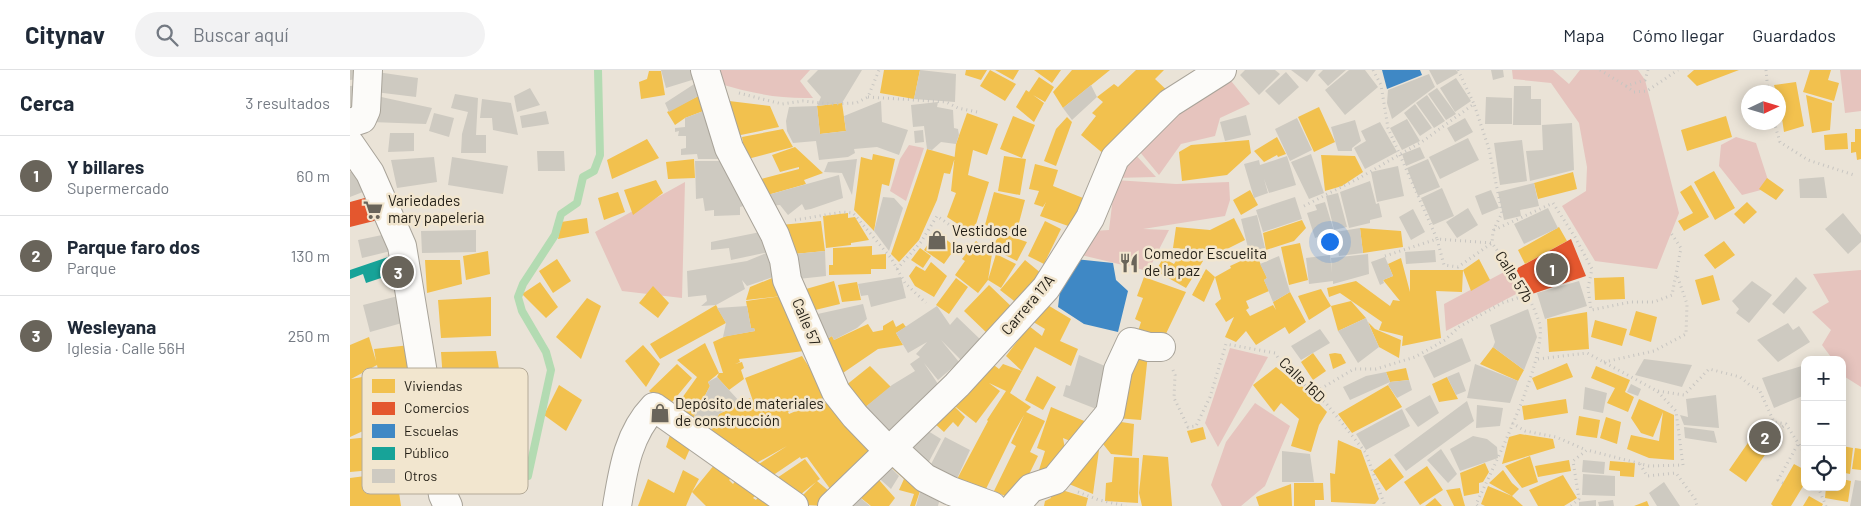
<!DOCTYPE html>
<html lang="es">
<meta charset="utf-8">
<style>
:root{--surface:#fff;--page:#f2f2f3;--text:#1f2937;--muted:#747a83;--line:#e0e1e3;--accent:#69645a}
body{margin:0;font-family:Barlow,sans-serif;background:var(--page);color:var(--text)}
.controls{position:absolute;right:15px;bottom:15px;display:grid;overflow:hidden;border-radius:10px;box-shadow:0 2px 12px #0003}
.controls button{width:45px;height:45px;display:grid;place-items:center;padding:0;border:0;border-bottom:1px solid var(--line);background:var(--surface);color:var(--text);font:25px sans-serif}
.compass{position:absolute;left:1391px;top:15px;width:45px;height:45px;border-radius:50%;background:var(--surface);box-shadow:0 2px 12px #0003;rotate:86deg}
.you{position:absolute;left:979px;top:171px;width:18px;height:18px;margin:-12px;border:4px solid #fff;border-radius:50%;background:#1a73e8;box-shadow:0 0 0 8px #1a73e833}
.badge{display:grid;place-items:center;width:32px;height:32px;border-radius:50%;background:var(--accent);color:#fff;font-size:16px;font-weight:700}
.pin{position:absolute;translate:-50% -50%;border:2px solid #fff;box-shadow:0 1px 5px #0006}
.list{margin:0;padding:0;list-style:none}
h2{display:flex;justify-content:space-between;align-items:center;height:65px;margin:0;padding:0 20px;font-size:21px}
h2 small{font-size:16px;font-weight:400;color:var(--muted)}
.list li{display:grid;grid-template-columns:32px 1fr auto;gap:15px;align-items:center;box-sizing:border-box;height:80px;padding:0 20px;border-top:1px solid var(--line)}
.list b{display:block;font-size:19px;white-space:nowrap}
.list p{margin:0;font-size:16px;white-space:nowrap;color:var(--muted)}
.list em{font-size:16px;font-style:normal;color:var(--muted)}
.icon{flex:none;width:28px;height:28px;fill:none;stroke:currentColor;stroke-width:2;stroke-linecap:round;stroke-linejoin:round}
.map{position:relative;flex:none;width:1511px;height:436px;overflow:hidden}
header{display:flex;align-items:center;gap:30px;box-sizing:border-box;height:70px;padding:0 25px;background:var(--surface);border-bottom:1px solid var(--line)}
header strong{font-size:24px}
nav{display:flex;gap:28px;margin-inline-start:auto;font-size:18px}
.search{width:350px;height:45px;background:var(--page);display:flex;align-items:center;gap:12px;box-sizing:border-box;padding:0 18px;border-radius:28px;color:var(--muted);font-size:19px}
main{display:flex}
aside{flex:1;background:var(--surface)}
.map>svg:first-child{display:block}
.green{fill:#e6c4be}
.homes{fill:#f2c14e}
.shops{fill:#e4572e}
.schools{fill:#3f88c5}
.public{fill:#17a398}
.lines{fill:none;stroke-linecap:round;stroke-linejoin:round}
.stream{stroke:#b3dbb2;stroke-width:8}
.building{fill:#cecac1}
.street-casing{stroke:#a8a399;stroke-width:30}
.path{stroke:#c7c5c1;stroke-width:3;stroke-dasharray:1 4;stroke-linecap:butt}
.street{stroke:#fcfbf9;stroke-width:28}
.labels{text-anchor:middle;stroke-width:5;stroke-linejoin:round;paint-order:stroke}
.poi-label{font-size:15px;fill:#231f16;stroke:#f2e6cf;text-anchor:start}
.street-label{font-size:15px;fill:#231f16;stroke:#f2e6cf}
.key{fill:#f2e6cf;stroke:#b4aa98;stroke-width:1}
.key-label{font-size:14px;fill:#231f16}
</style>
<header>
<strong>Citynav</strong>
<div class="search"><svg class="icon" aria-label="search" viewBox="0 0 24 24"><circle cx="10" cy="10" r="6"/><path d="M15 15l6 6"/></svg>Buscar aquí</div>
<nav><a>Mapa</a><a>Cómo llegar</a><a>Guardados</a></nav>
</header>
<main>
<aside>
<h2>Cerca<small>3 resultados</small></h2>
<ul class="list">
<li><span class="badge">1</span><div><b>Y billares</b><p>Supermercado</p></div><em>60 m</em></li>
<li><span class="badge">2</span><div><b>Parque faro dos</b><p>Parque</p></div><em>130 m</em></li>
<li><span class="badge">3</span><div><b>Wesleyana</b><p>Iglesia · Calle 56H</p></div><em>250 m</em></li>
</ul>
</aside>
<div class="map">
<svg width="1511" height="436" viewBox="0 0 1511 436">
<rect width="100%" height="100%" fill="#eae3d7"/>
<path class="green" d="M359 0H460L450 11 463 28C427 29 401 23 367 13Z
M1162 0H1203L1219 14 1230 0H1288L1295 10 1329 143 1307 199 1245 191 1212 136 1236 121 1237 97 1229 53 1201 13 1163 9Z
M1490 0H1511V41L1495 43Z
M877 6 900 34 870 48 865 66 831 74 809 105 785 76Z
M1386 67 1406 73 1418 110 1411 120 1392 125 1369 96 1371 75Z
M559 75 574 78 556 131 540 121 550 89Z
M783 82 806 107 763 108Z
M765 110 826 114 879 112 880 130 875 146 793 159 819 160 798 201 727 184 743 161 759 160Z
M335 112 332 228 272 221 245 162Z
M1511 200V317L1492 305V290H1478L1481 287 1472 275 1481 260 1462 242 1479 232 1463 204Z
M1156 201 1170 222 1096 261 1094 234Z
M880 278 918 287 868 377 855 353Z
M905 333 940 356 915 416 891 436H872L861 415 876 372Z"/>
<path class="homes" d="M534 0H570L564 29 530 23Z
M616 0H637L631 10 615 5Z
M640 0 666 14 655 31 630 16Z
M645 0H669L663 10Z
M684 0H711L702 13Z
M722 0H760L713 38 703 22Z
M786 0H814L805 9 822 25 755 85 731 65 746 46 742 43 753 32 747 27 764 14 768 17Z
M1344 0H1389L1347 16 1337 6Z
M1460 0H1481L1478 10 1489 13 1484 31 1453 22Z
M299 1H311L315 25 291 29 289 12 297 9Z
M689 7 704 17 695 32 683 25 694 33 684 52 666 37 676 20 679 22Z
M1446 12 1454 56 1434 62 1428 22H1426L1424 15Z
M358 21 364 37 335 48 325 55 317 42Z
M1456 25 1482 33 1480 60 1462 63Z
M371 30 420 36 429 57 381 67Z
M492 33 496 61 470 64 467 36Z
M969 37 985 72 964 82 948 47Z
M617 43 648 54 637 85 623 80 618 105 639 112 623 164 597 147 606 123 601 121 606 74Z
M663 46 685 55 672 88 650 79Z
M1376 46 1382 67 1337 81 1331 60Z
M717 47 722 52 706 96 694 91 706 59Z
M433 59 443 77 390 91 394 79 392 67Z
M1505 59H1511V89L1507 90 1506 82 1501 83V72H1505Z
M1497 63 1498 79 1475 80 1474 65Z
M927 67 936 84 928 87 927 85 914 92 904 81Z
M297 69 309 88 262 109 257 90Z
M899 70 901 83 877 105 832 111 829 82 841 75Z
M445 77 473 103 454 110 456 114 414 126 411 109 449 99V97L430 102 422 85Z
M577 79 605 87 600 104 594 103 587 130 569 170 549 192 541 184Z
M523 84 545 89 539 116 532 114 524 161 504 140 511 87 522 90Z
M971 85 1005 86 1013 102 992 116 975 121Z
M654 86 676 89 670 125 648 121Z
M344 89 345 108 318 109 316 92Z
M685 94 708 100 703 116 733 128 721 157 690 146 696 132 693 137 684 134 689 121 679 119Z
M1364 101 1385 138 1365 150 1344 112Z
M1223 102 1227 119 1188 129 1184 113Z
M1417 108 1434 120 1426 130 1409 119Z
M306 110 313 123 283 145 274 120Z
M1341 115 1359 147 1334 161 1328 151 1343 143 1330 122Z
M900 120 908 135 891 145 883 130Z
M268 122 275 142 254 150 248 128Z
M644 122 675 130 666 164 635 155Z
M1397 132 1407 142 1394 154 1384 144Z
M498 143V148L505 147 519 170 501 173V175L476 178 473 146Z
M237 148 239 163 208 169 211 152Z
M884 148 895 170 871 182 823 178 826 157 860 160Z
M952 150 956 158 944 171 916 180 913 163Z
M471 151 475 181 434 185 431 155Z
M695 151 711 159 694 194 678 186Z
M1209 157 1217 171 1175 194 1168 180Z
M1010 158 1051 161 1053 177 1013 183Z
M586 162 606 177 594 194 574 180Z
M651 163 677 172 667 191 641 178Z
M626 171 642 184 638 210 628 223 605 205 615 191 612 189Z
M1374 171 1385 185 1365 199 1354 185Z
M950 173 958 210 939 215 931 177Z
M522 176V185L536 184V199H521V204L479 205V195H483V178Z
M570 178 581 186 573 198 561 190Z
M138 181 140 204 116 210 113 186Z
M840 183 853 191 836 218 806 201 813 188 824 194 829 186 836 190Z
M646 184 666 194 651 218 638 210Z
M906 184 917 208 914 210 919 221 896 231 899 238 896 240 900 246 923 235 926 240 923 232 940 222 956 252 939 264 935 257 906 275 896 261 886 272 875 267 884 247 876 252 865 234 871 229 865 207 881 198 880 196Z
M1051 188 1060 222V200H1113L1129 189 1140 210 1121 221 1113 200 1112 222 1086 221 1091 268 1052 276 1053 266 1029 260 1032 252 990 223 979 227 977 218 1006 211 1040 236 1043 230 1050 231 1033 210 1043 206 1038 194Z
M207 189 221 211 203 223 189 201Z
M75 190H110L112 214 77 223Z
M675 190 692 204 668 234 650 220Z
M581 192 597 206 584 227 565 216 559 206 566 196 575 201Z
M856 199 865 207 854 232 842 225Z
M432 204 462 280 389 289 390 292 385 294 392 292 394 298 391 300 394 309 379 320 367 307 369 303 358 312 360 316 340 354 322 342 347 307 327 290 355 273 369 303H373L363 272 376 266 405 261 404 258H401L396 231 433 226 396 230 400 217Z
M1363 205 1370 230 1352 235 1345 210Z
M794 207 836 222 812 272 785 270 791 252 785 249 793 228 787 226Z
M1274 207 1275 229 1245 230 1244 208Z
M606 208 618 217 599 244 586 235Z
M484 211 490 234 461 241 456 219Z
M190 212 208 237 196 248 172 224Z
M507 212 511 230 492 232 488 215Z
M639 215 665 240 640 266 614 241Z
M303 216 319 233 308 248 289 233Z
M971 219 981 236 959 250 948 226Z
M141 227V266L91 268 88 230Z
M237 228 251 236 231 289 206 267Z
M691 231 721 249 710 271 728 279 721 296 685 277 660 323 681 337 676 342 695 351 680 382 688 386 666 431 644 421 666 376 661 373 674 345 662 366 632 427 605 413 638 351 637 350 656 321 639 313 650 321 626 353 602 334 636 289 649 299 653 294 672 301 656 286 679 256 692 266 695 259 680 250Z
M1001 231 1016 248 988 261 981 236Z
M366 235 376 253 310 289 300 274Z
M1286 241 1307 247 1301 272 1279 265Z
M1237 242 1239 279 1199 282 1197 249Z
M543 250 546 257 553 253 556 257 546 263 553 275 528 279 490 305 474 271 482 266 484 270 518 254 523 262 533 260V256Z
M1245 250 1277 259 1272 276 1241 267Z
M1018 252 1025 259 1051 270 1049 288 1029 277Z
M19 267 26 291 24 279 60 275 61 301 29 304 27 295 1 309 29 304 33 328 20 331 65 325 67 348 24 356 0 367V275Z
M293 275 310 294 296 317 275 291Z
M1143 277 1174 300 1168 311 1130 294Z
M783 280 798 284 791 350 766 348Z
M146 281 150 305 94 325 91 282Z
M963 283 976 301 963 310 951 292Z
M985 283 991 284 996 293 983 299 979 284Z
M452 286 459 297 471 293 483 324 438 342 439 344 485 324 512 364 523 387 486 427 457 387 451 389 450 387 416 410 401 399 437 376 401 396 381 385 389 380 387 377 378 384 358 366 369 344 400 328 404 334 395 308Z
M1217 293 1223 307 1187 320 1182 308Z
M327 294 342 308 318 337 299 321Z
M520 296 541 317 508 343 490 320Z
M1246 296 1280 310 1275 322 1284 327 1278 342 1257 333 1265 318 1241 308Z
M926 297 946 313 947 311 977 342 969 355 961 382 941 376 949 349 931 333 924 342 903 315Z
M1056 298 1059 310 1040 312 1036 302Z
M687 306 706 317 693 340 675 330Z
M1097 307 1108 329 1089 332 1082 314Z
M209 315 232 330 216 361 194 345Z
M1038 315 1052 337 1002 363 988 344Z
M1216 329 1218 343 1174 350 1172 336Z
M1289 329 1324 345V390L1299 388 1277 379 1281 365 1309 371 1313 342 1303 367 1291 363 1281 348Z
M602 334 615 347 608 357 603 352 594 362 584 353Z
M701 337 739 353 725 373 713 368 715 379 707 405 689 400 695 381 687 378Z
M1229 346 1250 350 1247 368 1226 365Z
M1256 347 1271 352 1267 374 1250 368Z
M765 351 784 354 782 386 761 384 753 374Z
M853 357 856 369 841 373 837 361Z
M1409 357 1426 369 1396 412 1379 400Z
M321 362 342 374 335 390 316 377Z
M1170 364 1203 369 1205 378 1152 394 1159 367Z
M39 365 44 398 0 402V369Z
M988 370 1011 380 1029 429 1025 434 981 432 980 403 985 404Z
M1492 376 1503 378 1500 404 1495 403 1494 407H1492Z
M738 378 749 380 743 424 719 414Z
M1505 378 1511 379V400L1502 399Z
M793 385 818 387 822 436H792L789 423Z
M1180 386 1188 412 1172 418 1155 396Z
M764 387 789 388 788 433 755 431 756 413 762 412Z
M1040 388 1054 407 1036 421 1023 401Z
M455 389 470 409 467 411 486 427 476 436 458 435 450 428 466 412 445 429 424 410Z
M533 390 572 415 565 436H560L564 424 549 420 554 409Z
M1219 390 1221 401 1188 407 1185 396Z
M1260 391 1285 393 1284 407 1270 406V401L1259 400Z
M1135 393 1139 402 1133 412 1129 413V423L1114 426 1110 403Z
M365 394 382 407 379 410 383 414 387 409 407 424 403 428 406 430 409 426 423 436H356L342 422 336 436H288L298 409 324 423 333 400 349 409 342 422Z
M1444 394 1455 400V413L1441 436H1423L1421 434Z
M1077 396 1093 420 1070 435 1054 412Z
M1153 400 1162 413 1169 419 1162 426 1173 436H1135L1131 434 1138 416 1162 426 1139 413Z
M46 402 51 436H0V408Z
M522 402 545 428 539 436H521L502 421Z
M1213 405 1227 428 1214 436H1188L1179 420Z
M1492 409 1501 411 1498 432 1475 428 1476 417H1492Z
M944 413H973L974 430H965V436H944Z
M941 414 942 436H909L906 427Z
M702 417 738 428 736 436H694L695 431 701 428Z
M1110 418 1115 436H1104L1096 420Z
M1459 426 1473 434 1472 436H1453Z
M1085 428 1092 436H1075Z
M1297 431 1299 436H1284Z"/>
<path class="shops" d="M22 126 28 150 0 157V132Z
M1221 169 1236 206 1179 225 1166 199Z"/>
<path class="schools" d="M1032 0H1070L1072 5 1037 19Z
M725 189 763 193 766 210 778 221 768 262 734 254 708 237 711 212Z"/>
<path class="public" d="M47 184 52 201 16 213 13 204 0 209V200Z"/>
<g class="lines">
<path class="stream" d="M178 406 201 300 196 282 172 241 168 227 173 214 205 165 211 144 227 133 233 107 244 101 250 85 248 0"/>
</g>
<path class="building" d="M0 0H14V8L0 10Z
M311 0H353L355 6 316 18Z
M468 0H512L492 33 467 36 471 27 457 11Z
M570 0 606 4 605 32 564 29Z
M895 0H925L930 4 909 25 890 5Z
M941 0H966L957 12Z
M973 0H996L978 16 968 5Z
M999 0H1015L1028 17 995 45 975 20Z
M1079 0H1106L1108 3 1087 15Z
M1141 0H1153L1154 7 1143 10Z
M27 2 68 8 66 27 25 22Z
M936 2 949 17 929 35 915 21Z
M1079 4 1085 17 1042 49 1037 33 1038 20Z
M355 7 358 21 319 42 315 33Z
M1106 8 1121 31 1105 42 1090 18Z
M12 15V39H0V16Z
M741 15 747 27 722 50 713 38Z
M1164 16H1181V29H1191V55H1163Z
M180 18 190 35 167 42 164 26Z
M1087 18 1106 44 1096 50 1078 24Z
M105 24 128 28 126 65H136V83H111L112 64 118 42 101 38Z
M22 25 82 38 76 54 21 52Z
M1077 25 1095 51 1084 58 1066 33Z
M1136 27 1162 28V54H1135Z
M132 29 161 33 168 65 143 60 142 48H130Z
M531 31 532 52 558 60 549 85 527 77 504 79 505 83 498 87 469 90 466 71 443 73 437 61 436 51 439 37 467 36 470 64 496 61 494 46Z
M588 32 587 37 603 40 604 58 608 59 609 65 606 74 591 72 582 80 577 79 574 56 563 57 561 35Z
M1065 34 1082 58 1070 66 1054 43Z
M364 37 383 89H348L347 84 331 85V79L336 78V66H328L329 61 325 62V58L335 57V48Z
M196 41 199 54 172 58 170 46Z
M84 43 104 48 99 67 79 61Z
M896 45 901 65 875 71 870 52Z
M947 48 962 80 940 91 925 59Z
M1115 48 1123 62 1105 72 1097 58Z
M1057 49 1070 71 1052 80 1040 58Z
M1005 50 1011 71 1002 78V81H988L981 57Z
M1030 52 1047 82 1015 99 1004 78 1016 71 1011 61Z
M1222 53 1224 100 1180 111 1176 81 1193 80 1192 55Z
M573 60 574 72 565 73 564 61Z
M40 63H64V81L38 82Z
M1118 68 1129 90 1090 109 1079 87Z
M1172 70 1177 111 1150 115 1144 73Z
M1070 77 1075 88 1056 96 1052 84Z
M187 81H214L215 101H188Z
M961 84 974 123 959 129 941 92Z
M937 86 946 115 919 123 914 109 918 123 904 128 894 94 909 90 910 95Z
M84 87 87 112 47 118 41 90Z
M102 87 158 96 153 124 98 115Z
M507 89 502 125 492 103 474 102 478 92Z
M1078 89 1090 117 1068 126 1057 98Z
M345 91H385L404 133 390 137V145L364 146V140L355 141 353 128 346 129Z
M1048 96 1054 126 1027 132 1021 102Z
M7 99 18 120 0 127V102Z
M489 105 493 128 461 139 455 140 452 134 438 145 430 135 417 136 414 126Z
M1474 107 1477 128H1450L1449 109Z
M1020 111 1026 134 1029 133 1032 147 1020 150V153L999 158 990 122Z
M1184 113 1189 136 1170 140 1171 146 1154 150 1148 122Z
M1092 118 1104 146 1083 155 1071 128Z
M1141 120 1149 138 1132 145 1125 126Z
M988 123 997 157 984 160 976 126Z
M533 127 544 128 553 138 539 181 524 161Z
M945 127 952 149 913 162 906 140Z
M975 132 984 161 965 168 957 143 967 140 965 135Z
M1118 138 1128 155 1107 168 1096 152Z
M1198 138 1208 158 1174 174 1164 154Z
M1063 139 1075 162 1061 170 1049 147Z
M1493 143 1511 165V172L1498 184 1475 159Z
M907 145 915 178 899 182 891 149Z
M1010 158 1013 183 989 186 985 162Z
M126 160V182L72 183 71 161Z
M415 161 419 182 381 190 379 178 361 180V172Z
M37 164 41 181 12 188 8 170Z
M1085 180 1086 192 1056 194 1055 182Z
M475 181 476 206 439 210 434 185Z
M419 182 432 204 397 216 392 210 395 219 366 235 351 236 357 231 356 225 338 227 337 201 397 191Z
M1018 184 1019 204 983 214V211L959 214 956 188 980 185 982 203 981 188Z
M929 186 940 222 923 232 914 210 917 208 910 194Z
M1035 187 1043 206 1033 210 1034 213 1030 215 1021 192Z
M551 207 556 228 521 237 518 225 511 226 508 214Z
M1446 207 1457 218 1434 244 1422 234Z
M1229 211 1237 236 1195 249 1187 223Z
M1402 211 1422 225 1399 253 1386 243 1389 239 1382 231Z
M52 225 59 251 20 262 13 235Z
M513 234 517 249 507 258 484 270 482 266 474 271 463 245Z
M397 236 401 258H404L405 261 373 267 376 253 367 238Z
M587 236 600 255 607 247 632 271 613 292 591 270 609 292 588 310 574 293 592 320 560 341 561 343 535 372 508 343 542 315 565 301 560 294 570 287 566 284 577 272 558 283 546 263Z
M1178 239 1187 267 1174 300 1143 277 1145 272 1140 255Z
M1016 248 1029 277 1008 293 988 261Z
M1438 253 1443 260 1449 256 1460 272 1428 292 1407 270Z
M970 259 980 273 951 290 941 276Z
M1112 268 1121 291 1084 308 1073 286Z
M729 285 762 299 754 342 713 326 716 315 720 316Z
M1294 289 1342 295 1332 317 1285 305Z
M1125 294 1168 311 1160 333 1117 328Z
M1455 295V325L1424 338 1412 308Z
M1036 302 1040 312 1059 310 1062 320 1047 328 1038 315 1040 312 1000 330 993 317 1016 306Z
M1109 302 1116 321 1106 325 1097 307Z
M367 307 391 333 369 344 361 359 343 349 360 316 358 312Z
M1281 314 1291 319 1288 326 1277 322Z
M1235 317 1257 323 1253 343 1233 339Z
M1080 325 1089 343 1068 357 1055 339Z
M1366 325 1369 358 1334 355 1330 345 1338 347 1336 329Z
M1117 331 1124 351 1056 401 1044 385Z
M1127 335 1153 338 1150 356 1126 358Z
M1052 339 1060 356 1016 380 1006 364Z
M1334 357 1364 361 1367 373 1335 368Z
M578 361 591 369 575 399 553 382Z
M1123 366 1137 369 1147 377 1148 388 1110 401 1100 379Z
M595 367 620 380 605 413 576 404Z
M1091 379 1107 404 1098 413 1077 390Z
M932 381 960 384 964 412H932Z
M533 390 549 406 541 419 522 402Z
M1233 390 1255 392 1254 404 1232 402Z
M1233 404 1265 406V426L1232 425Z
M1505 410 1511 411V436H1500Z
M1314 412 1330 436H1307L1299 423Z
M572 415 592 420 588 436H566Z
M502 421 520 436H491Z
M1246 430V436H1229V432Z
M1263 430 1264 436H1249L1248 432Z"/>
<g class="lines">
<defs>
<path id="street" d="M355 0 379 78 425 165 434 190 437 210 486 322 505 346 532 374 549 384 575 408 601 421 642 436
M0 53 12 49 16 40 18 0
M0 74 20 103 52 176 93 425 98 436
M267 436C273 400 278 364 304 337L444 436
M482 436 607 315 696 218 740 148 765 88 820 33 872 0
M665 436 681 418 705 410 760 343 768 300 781 272 799 277H811"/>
</defs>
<use href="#street" class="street-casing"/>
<path class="path" d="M1023 0 1031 15 1038 58 1087 169 1142 173C1159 198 1180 223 1189 252 1200 283 1142 401 1126 434L1128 436
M1108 0 1124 34
M1250 0 1276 16 1295 10 1298 0
M1416 0 1418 22
M1276 16 1284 22 1297 21 1328 0
M389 23 432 34 453 31 482 34 506 33 518 27 529 0
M518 27 596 32 608 38 627 42
M1424 52 1430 72 1458 90 1504 105
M954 136 1011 107 1073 71 1124 34 1139 79 1152 143 1143 161 1142 173 1108 197 1094 195 1087 169 1035 186
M445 150 493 142 503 143 541 188 555 213 576 233
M1144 160 1203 133 1225 167 1242 199 1238 218 1241 240 1281 232H1304L1322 225 1331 178 1321 163
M547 199 571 172 587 146 614 165
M1188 289 1237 283 1307 321 1326 341 1333 395 1299 396 1237 380 1223 391 1229 429 1221 436
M1254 292 1304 281 1336 264 1337 234 1327 205
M823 300 825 305 824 328 838 357 846 356 860 327 876 274 925 283 931 292 939 297 962 324 975 332 1016 383 1035 436
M1308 321 1334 325 1359 299 1390 307 1401 316 1409 319 1424 352 1436 354 1455 384
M962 324 1004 299H1026L1065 287 1095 270 1109 257 1152 233 1177 225
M1162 353 1175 361 1206 367 1236 380
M1420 365 1435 355
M1290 394 1297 406 1326 403 1345 429 1347 436
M1433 413 1428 410 1448 374
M1468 417 1476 436
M728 422 749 430 776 436"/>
<use href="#street" class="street"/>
</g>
<defs>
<symbol id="supermarket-bare" viewBox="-9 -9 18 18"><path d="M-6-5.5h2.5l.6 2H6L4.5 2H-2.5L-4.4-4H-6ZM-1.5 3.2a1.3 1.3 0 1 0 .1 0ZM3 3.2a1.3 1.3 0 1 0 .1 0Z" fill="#69645a" stroke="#f2e6cf" stroke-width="2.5" paint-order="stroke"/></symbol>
<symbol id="shop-bare" viewBox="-9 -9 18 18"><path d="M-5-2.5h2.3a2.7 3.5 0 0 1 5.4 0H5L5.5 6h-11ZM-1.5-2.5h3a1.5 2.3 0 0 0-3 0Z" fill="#69645a" stroke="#f2e6cf" stroke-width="2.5" paint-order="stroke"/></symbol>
<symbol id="restaurant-bare" viewBox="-9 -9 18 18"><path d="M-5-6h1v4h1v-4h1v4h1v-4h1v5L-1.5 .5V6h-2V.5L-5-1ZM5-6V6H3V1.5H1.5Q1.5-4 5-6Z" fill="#69645a" stroke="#f2e6cf" stroke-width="2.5" paint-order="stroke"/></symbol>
</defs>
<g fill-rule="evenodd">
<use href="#supermarket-bare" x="9" y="126" width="28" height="28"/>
<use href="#shop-bare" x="573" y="156" width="28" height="28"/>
<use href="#restaurant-bare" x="765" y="179" width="28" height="28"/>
<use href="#shop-bare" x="296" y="329" width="28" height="28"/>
</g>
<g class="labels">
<g class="poi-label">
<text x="38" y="136">Variedades<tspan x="38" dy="17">mary papeleria</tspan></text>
<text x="602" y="166">Vestidos de<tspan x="602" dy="17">la verdad</tspan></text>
<text x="794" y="189">Comedor Escuelita<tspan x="794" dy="17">de la paz</tspan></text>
<text x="325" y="339">Depósito de materiales<tspan x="325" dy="17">de construcción</tspan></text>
</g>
<g class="street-label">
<text transform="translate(1164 207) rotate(58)" y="5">Calle 57b</text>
<text transform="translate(678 235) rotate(-50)" y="5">Carrera 17A</text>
<text transform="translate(456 252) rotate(67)" y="5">Calle 57</text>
<text transform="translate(952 310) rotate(44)" y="5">Calle 16D</text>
</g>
</g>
<rect x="12" y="298" width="166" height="126" rx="8" class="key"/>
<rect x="22" y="309" width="23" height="14" fill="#f2c14e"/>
<rect x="22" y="332" width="23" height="13" fill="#e4572e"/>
<rect x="22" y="354" width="23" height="14" fill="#3f88c5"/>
<rect x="22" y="377" width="23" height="13" fill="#17a398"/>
<rect x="22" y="399" width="23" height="14" fill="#cecac1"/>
<g class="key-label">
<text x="54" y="321">Viviendas</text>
<text x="54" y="343">Comercios</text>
<text x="54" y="366">Escuelas</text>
<text x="54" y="388">Público</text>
<text x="54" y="411">Otros</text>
</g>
</svg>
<div class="controls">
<button>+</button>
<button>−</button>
<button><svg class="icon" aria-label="locate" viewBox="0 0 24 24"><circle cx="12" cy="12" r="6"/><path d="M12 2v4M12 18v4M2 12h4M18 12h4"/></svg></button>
</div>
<svg class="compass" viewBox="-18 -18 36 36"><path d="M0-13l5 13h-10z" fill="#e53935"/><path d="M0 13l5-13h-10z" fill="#747a83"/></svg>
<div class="you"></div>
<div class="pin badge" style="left:1202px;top:199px">1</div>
<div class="pin badge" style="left:1415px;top:367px">2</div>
<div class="pin badge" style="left:48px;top:202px">3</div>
</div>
</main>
